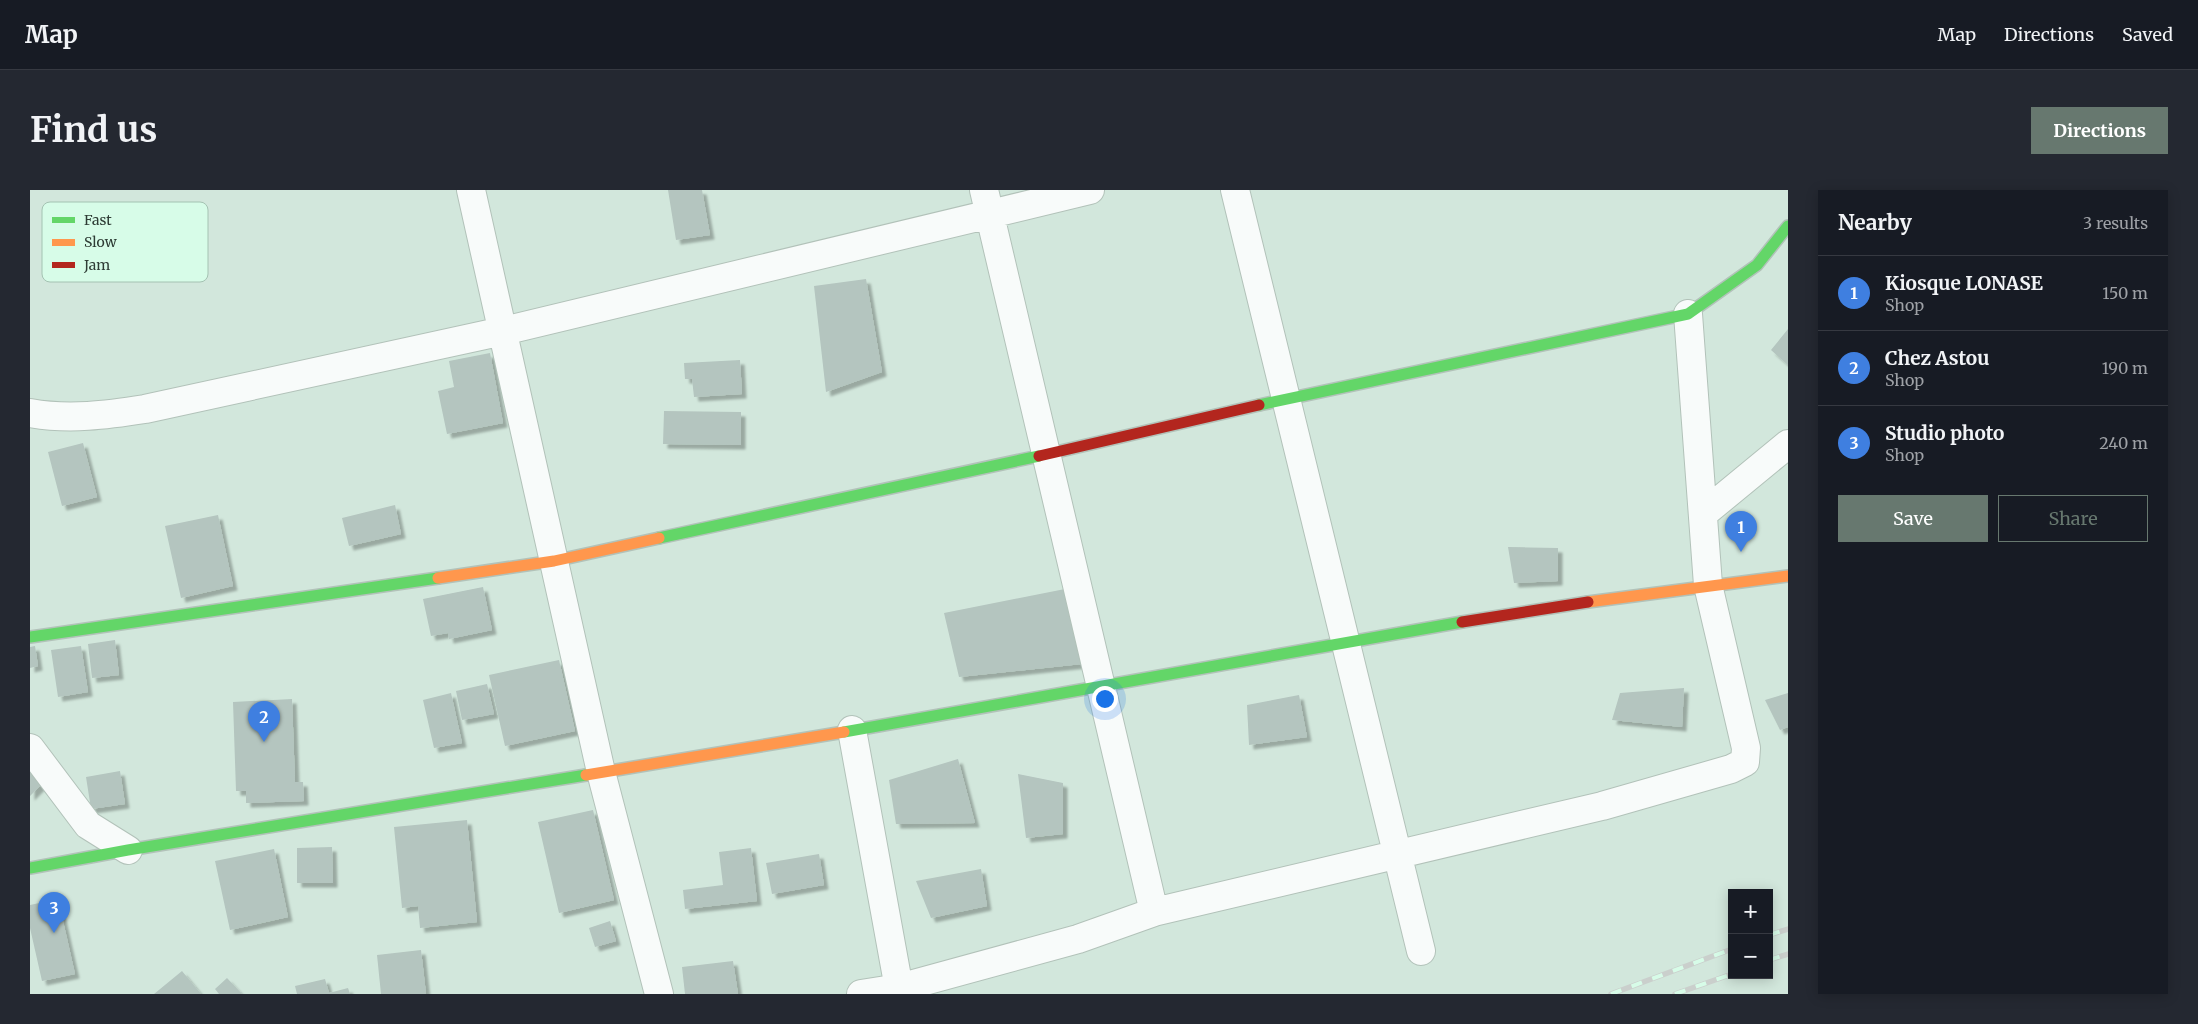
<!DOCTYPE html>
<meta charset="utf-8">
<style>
:root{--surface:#171b24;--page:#242831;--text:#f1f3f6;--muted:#9ea1a6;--line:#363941;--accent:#67786f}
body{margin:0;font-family:Merriweather,serif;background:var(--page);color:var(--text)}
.controls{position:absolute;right:15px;bottom:15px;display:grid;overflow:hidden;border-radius:0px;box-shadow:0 2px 12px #0003}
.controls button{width:45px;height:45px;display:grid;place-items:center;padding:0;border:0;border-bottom:1px solid var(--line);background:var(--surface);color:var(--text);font:25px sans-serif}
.you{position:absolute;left:1074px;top:508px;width:18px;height:18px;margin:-12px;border:4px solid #fff;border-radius:50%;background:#1a73e8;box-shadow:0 0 0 8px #1a73e833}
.badge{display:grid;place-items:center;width:32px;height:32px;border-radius:50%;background:var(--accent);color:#fff;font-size:16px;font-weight:700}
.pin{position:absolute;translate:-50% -41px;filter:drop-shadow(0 1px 2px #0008)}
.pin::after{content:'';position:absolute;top:26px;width:18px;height:15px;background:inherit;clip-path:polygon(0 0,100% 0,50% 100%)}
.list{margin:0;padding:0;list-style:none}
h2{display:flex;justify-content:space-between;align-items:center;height:65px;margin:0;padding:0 20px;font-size:21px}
h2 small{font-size:16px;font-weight:400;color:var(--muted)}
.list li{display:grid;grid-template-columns:32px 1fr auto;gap:15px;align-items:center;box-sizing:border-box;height:75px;padding:0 20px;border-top:1px solid var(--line)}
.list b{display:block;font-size:19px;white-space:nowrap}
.list p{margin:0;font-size:16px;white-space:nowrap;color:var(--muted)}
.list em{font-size:16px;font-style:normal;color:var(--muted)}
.actions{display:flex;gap:10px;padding:15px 20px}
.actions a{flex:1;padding:11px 0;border:1px solid var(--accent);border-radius:0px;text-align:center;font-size:18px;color:var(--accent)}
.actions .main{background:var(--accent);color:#fff}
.map{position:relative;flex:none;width:1758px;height:804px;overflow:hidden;border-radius:0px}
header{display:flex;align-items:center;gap:30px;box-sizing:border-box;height:70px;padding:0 25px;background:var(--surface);border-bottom:1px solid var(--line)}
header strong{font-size:24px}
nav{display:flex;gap:28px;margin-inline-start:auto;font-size:18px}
.intro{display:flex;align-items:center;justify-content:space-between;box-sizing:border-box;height:120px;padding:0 30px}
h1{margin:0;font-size:35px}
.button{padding:12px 22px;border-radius:0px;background:var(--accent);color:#fff;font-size:18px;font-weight:700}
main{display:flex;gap:30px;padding:0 30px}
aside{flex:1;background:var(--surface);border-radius:0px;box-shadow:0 2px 12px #0003}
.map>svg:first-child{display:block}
.building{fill:#b4c5bf;filter:url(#shadow)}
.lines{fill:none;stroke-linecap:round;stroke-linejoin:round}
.street-casing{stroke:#b2c2b9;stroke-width:30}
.fast-casing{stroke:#b2c2b9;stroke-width:14}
.slow-casing{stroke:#b2c2b9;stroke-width:14}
.jam-casing{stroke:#b2c2b9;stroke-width:14}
.street{stroke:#f8fbfa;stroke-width:28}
.fast{stroke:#63d668;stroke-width:11}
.slow{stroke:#ff974d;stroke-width:11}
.jam{stroke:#b3261e;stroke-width:11}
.rail-casing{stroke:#cacfcc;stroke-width:5.5}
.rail{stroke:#d7fce8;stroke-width:4;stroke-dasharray:11;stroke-linecap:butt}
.key{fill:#d7fce8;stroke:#a4c2b2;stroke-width:1}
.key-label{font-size:14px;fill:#2e3c35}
</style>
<header>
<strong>Map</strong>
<nav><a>Map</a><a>Directions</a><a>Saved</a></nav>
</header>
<div class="intro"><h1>Find us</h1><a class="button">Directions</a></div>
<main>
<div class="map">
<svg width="1758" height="804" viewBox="0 0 1758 804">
<defs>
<filter id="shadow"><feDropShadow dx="4.5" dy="4.5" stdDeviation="1" flood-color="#0004"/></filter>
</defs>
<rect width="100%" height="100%" fill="#d2e7dc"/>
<path class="building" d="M638 0H672L680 45 646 50Z
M836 89 852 182 796 202 784 96Z
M1758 139V175L1741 160Z
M460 163 473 233 417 244 408 201 424 197 419 171Z
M710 170 712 204 664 207 662 189H655L654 173Z
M634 221 711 222V255L633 254Z
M53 253 67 307 32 316 18 262Z
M365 315 371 344 319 356 312 328Z
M188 325 203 396 151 408 135 336Z
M1478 357 1528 358V391L1484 393Z
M453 397 462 440 419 449 418 443 401 446 393 409Z
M1035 399 1052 474 929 487 914 423Z
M85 450 89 485 62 488 58 454Z
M5 456 8 476 0 478V457Z
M51 456 58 502 28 507 21 460Z
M529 470 545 541 475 556 459 485Z
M457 494 464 524 432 530 426 501Z
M1654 498 1652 537 1582 530 1590 503Z
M421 503 432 553 404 558 393 510Z
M1758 503V537L1750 540 1735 510Z
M1269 505 1277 547 1219 555 1217 515Z
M262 509 265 592H273L274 611 216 613V601H206L203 512Z
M928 569 945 633 866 634 859 590Z
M0 581 13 593 0 606Z
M90 581 95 614 61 619 56 587Z
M988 584 1033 593V644L996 648Z
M563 620 584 710 529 723 508 632Z
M437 630 447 732 390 738 388 716 372 718 364 637Z
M302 657 303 693H267V658Z
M721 658 727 711 655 719 653 700 693 695 689 662Z
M244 659 258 727 200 740 185 671Z
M789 664 794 695 742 704 736 673Z
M951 679 957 716 901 728 886 691Z
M28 709 45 784 12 791 0 738V715Z
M580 731 586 751 565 757 559 738Z
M391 760 396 804H351L347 765Z
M703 771 708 804H655L652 777Z
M152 781 171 804H124Z
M197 788 212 804H189L185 799Z
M295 789 299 803 318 798 320 804H267L265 796Z"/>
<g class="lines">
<defs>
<path id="street" d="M441 0 571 582 629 804
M954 0 1124 722
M1205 0 1391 761
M0 223C39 230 77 225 115 219L473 141 1060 0
M1673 324 1758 254
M822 540 870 804
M0 558 58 635 98 660
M831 804 869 798 1048 749 1124 722 1572 616 1701 579 1715 572 1716 558 1678 395 1658 124"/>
<path id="fast" d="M1229 215 1658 124 1727 75 1758 36
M629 348 1009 266
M0 447 408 388
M814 542 1432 432
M0 678 98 660 556 585"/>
<path id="slow" d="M408 388 524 371 629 348
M1558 412 1758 386
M556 585 814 542"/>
<path id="jam" d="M1009 266 1229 215
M1432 432 1558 412"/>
</defs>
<use href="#street" class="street-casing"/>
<use href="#fast" class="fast-casing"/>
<use href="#slow" class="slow-casing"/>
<use href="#jam" class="jam-casing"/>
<use href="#street" class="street"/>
<use href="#fast" class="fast"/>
<use href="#slow" class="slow"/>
<use href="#jam" class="jam"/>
<defs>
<path id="rail" d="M1739 745 1758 739
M1739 770 1758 764
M1581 804 1702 759
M1645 804 1702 784"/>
</defs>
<use href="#rail" class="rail-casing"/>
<use href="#rail" class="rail"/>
</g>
<rect x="12" y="12" width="166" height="80" rx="8" class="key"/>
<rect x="22" y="27" width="23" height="6" fill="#63d668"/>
<rect x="22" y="49" width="23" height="7" fill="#ff974d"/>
<rect x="22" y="72" width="23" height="6" fill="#b3261e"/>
<g class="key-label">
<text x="54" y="35">Fast</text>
<text x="54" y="57">Slow</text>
<text x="54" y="80">Jam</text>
</g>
</svg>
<div class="controls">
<button>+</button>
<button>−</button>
</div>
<div class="you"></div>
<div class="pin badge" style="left:1711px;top:362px;background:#3f7fe0">1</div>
<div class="pin badge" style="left:234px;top:552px;background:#3f7fe0">2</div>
<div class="pin badge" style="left:24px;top:743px;background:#3f7fe0">3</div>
</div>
<aside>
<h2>Nearby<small>3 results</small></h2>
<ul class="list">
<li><span class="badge" style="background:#3f7fe0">1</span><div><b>Kiosque LONASE</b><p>Shop</p></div><em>150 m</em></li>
<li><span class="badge" style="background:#3f7fe0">2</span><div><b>Chez Astou</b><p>Shop</p></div><em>190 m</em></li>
<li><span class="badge" style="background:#3f7fe0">3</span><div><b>Studio photo</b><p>Shop</p></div><em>240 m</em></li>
</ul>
<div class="actions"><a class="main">Save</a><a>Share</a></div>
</aside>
</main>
